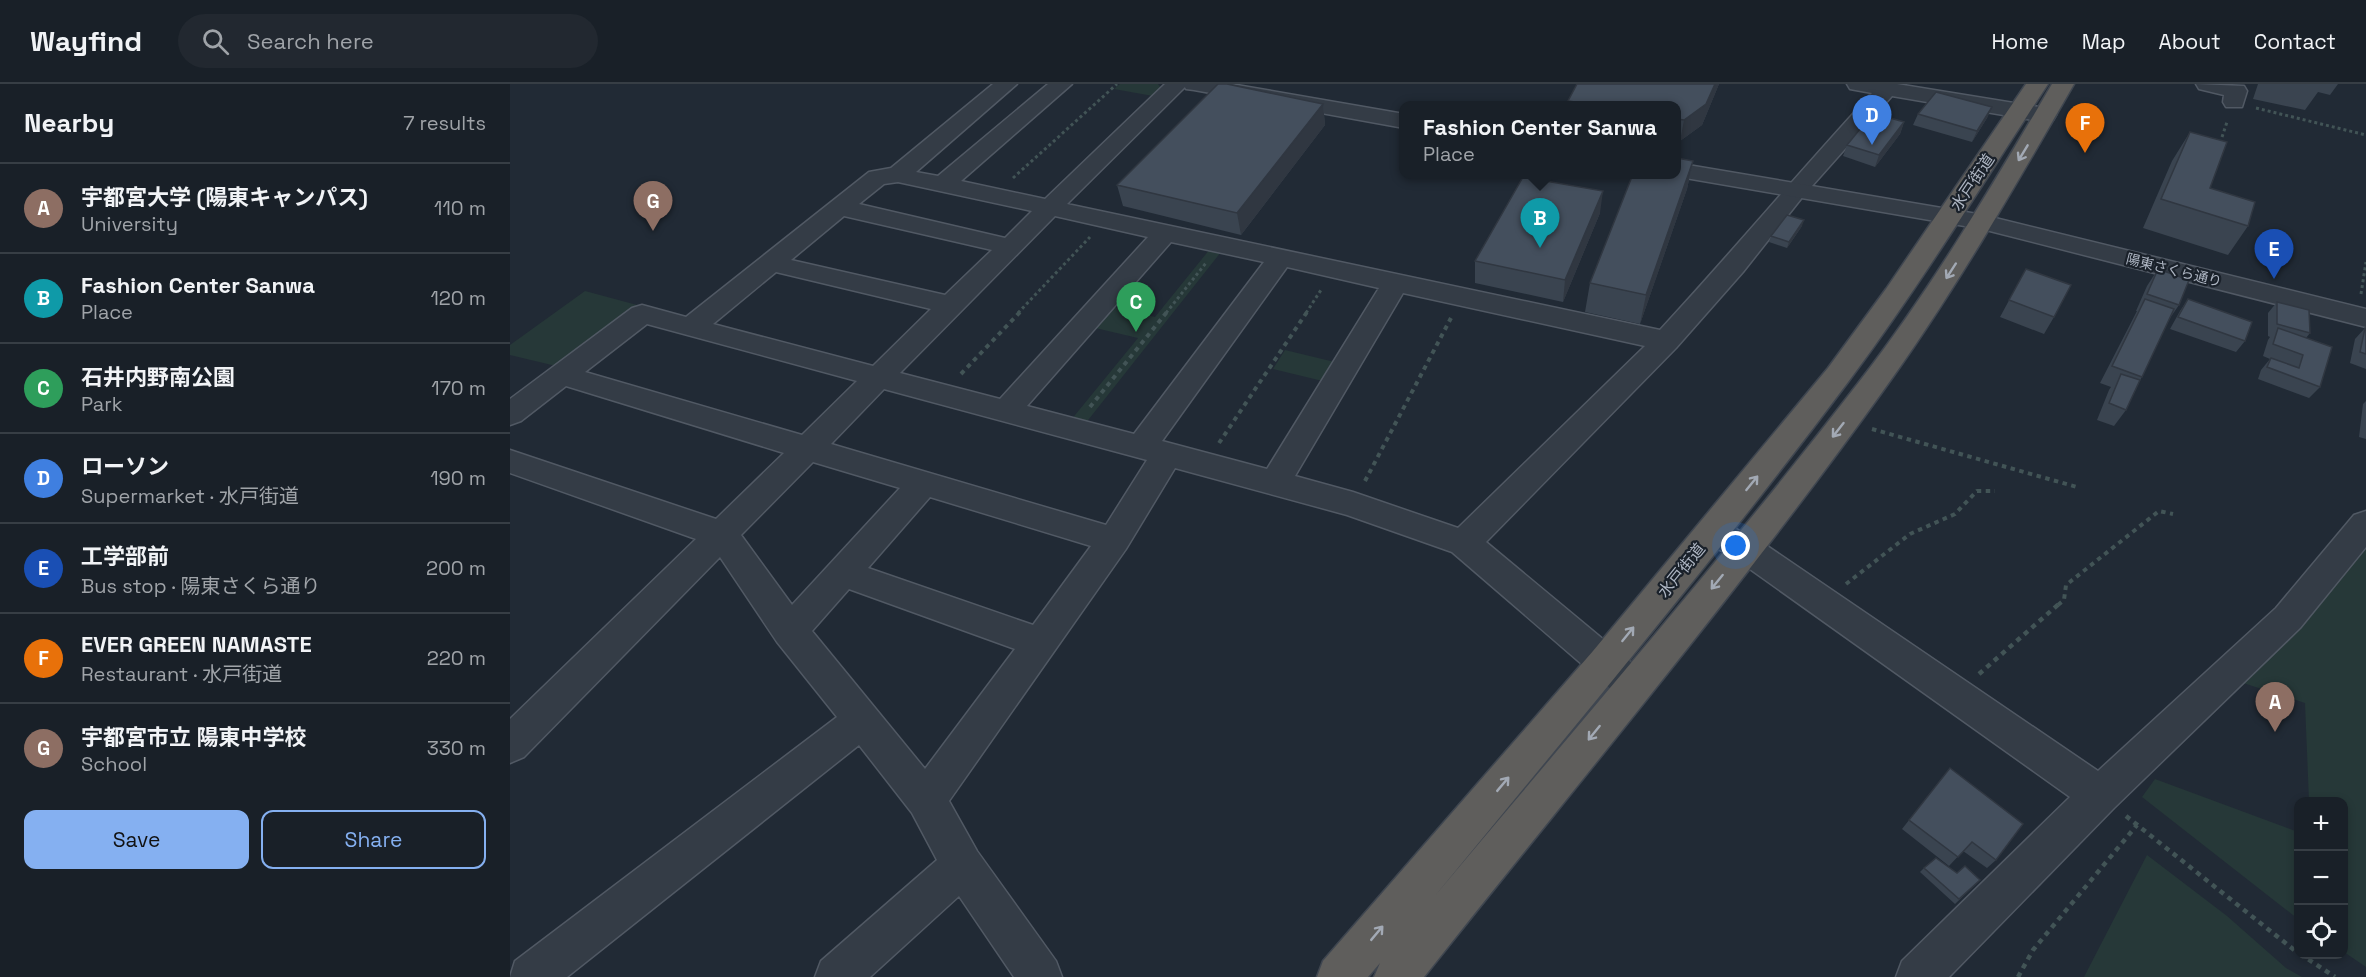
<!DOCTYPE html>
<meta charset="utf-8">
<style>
:root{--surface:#192028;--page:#222830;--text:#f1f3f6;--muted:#9fa3a8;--line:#373e45;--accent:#85b0f1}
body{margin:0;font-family:"Space Grotesk","Noto Sans JP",sans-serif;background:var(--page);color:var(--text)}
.controls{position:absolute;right:18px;bottom:18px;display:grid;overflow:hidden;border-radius:12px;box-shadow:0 3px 9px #0003}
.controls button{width:54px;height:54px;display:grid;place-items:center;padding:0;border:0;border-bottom:2px solid var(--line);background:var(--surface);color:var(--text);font:30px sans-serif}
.you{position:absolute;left:1226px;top:462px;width:21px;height:21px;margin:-15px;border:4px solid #fff;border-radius:50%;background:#1a73e8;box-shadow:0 0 0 9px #1a73e833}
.badge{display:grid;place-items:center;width:39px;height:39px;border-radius:50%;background:var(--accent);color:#fff;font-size:20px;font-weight:700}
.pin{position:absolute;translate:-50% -50px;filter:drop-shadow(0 2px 3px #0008)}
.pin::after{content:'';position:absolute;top:32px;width:21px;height:18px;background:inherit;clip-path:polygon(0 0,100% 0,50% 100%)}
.popup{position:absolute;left:889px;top:17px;width:282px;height:78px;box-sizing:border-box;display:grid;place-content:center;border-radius:12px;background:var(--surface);filter:drop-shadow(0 2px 4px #0005);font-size:20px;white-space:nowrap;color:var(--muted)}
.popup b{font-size:22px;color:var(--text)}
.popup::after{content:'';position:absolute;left:50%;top:100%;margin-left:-12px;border:12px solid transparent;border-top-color:var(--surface)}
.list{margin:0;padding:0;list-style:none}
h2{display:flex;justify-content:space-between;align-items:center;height:78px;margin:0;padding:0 24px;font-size:26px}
h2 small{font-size:20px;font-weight:400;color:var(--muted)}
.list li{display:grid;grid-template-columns:39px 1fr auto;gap:18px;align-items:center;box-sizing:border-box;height:90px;padding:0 24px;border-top:2px solid var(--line)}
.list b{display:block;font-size:22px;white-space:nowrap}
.list p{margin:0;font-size:20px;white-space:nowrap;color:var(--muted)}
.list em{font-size:20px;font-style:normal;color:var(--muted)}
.actions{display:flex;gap:12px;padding:18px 24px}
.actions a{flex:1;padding:14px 0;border:2px solid var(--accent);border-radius:12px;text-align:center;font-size:21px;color:var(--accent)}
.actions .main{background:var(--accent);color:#111}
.icon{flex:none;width:33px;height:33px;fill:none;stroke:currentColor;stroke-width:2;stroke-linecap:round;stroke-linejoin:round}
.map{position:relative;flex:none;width:1856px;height:893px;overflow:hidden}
header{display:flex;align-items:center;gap:36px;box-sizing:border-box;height:84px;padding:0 30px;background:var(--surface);border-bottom:2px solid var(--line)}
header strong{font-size:28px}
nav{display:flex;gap:33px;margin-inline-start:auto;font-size:21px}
.search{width:420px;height:54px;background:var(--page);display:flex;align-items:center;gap:15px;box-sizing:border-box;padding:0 21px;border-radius:33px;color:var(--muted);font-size:22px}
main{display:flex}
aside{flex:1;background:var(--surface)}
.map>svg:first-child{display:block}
.green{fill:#263838}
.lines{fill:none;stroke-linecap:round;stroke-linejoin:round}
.minor-casing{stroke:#515964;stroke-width:3}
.tertiary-casing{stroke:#515964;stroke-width:3}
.trunk-casing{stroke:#3f4650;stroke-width:3}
.path-far2{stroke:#425456;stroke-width:3;stroke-dasharray:3 3;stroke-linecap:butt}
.path-far1{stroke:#425456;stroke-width:4;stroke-dasharray:4.5 4.5;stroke-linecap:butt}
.path{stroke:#425456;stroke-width:4.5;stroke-dasharray:5 5;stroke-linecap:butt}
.minor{fill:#343c46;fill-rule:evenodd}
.tertiary{fill:#343c46;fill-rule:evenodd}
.trunk{fill:#5f5e5c;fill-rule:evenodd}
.wall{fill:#3a4450}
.shaded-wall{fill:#303741}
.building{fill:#444f5d;stroke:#303741;stroke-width:1.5}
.oneway{stroke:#a2a9b4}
.labels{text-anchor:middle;stroke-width:4.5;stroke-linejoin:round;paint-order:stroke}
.far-street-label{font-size:14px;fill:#aeb6c3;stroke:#1a212a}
.street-label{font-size:16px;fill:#aeb6c3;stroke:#1a212a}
</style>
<header>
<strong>Wayfind</strong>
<div class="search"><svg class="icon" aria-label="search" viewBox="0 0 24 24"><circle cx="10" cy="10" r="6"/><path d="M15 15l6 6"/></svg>Search here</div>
<nav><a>Home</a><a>Map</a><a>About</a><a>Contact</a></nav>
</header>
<main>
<aside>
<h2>Nearby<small>7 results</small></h2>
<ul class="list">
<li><span class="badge" style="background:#8d6e63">A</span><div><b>宇都宮大学 (陽東キャンパス)</b><p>University</p></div><em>110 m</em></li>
<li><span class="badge" style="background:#0f9aa8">B</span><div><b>Fashion Center Sanwa</b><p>Place</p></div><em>120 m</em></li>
<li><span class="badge" style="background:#2e9e5b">C</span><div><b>石井内野南公園</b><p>Park</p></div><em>170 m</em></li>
<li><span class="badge" style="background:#3f7fe0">D</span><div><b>ローソン</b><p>Supermarket · 水戸街道</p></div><em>190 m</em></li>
<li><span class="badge" style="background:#1a4fb4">E</span><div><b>工学部前</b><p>Bus stop · 陽東さくら通り</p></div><em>200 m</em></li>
<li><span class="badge" style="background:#e8710a">F</span><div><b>EVER GREEN NAMASTE</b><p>Restaurant · 水戸街道</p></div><em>220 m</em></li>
<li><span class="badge" style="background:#8d6e63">G</span><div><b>宇都宮市立 陽東中学校</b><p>School</p></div><em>330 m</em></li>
</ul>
<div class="actions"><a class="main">Save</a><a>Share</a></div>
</aside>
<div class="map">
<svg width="1856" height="893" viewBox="0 0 1856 893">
<rect width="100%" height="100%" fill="#212a35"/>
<path class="green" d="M610 0H648L651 4 643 12 604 5Z
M700 165 711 168 575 340 561 336 628 254 581 243 599 222 645 233Z
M75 207 127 221 46 282 0 271V261Z
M775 266 837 281 825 300 763 285Z
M1856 459V883L1834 868V718L1799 717 1795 619 1727 597Z
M1645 695 1788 748V835L1632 713Z
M1637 771 1717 832 1776 884 1792 893H1574Z"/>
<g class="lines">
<defs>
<path id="minor" d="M483 0H507L406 88 428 92 538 0H562L451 97 535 115 655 0H678L557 120 1150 246C1222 168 1290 87 1362 9L1340 5 1337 0H1387L1535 24 1543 26 1546 31 1543 36 1535 38 1382 12 1294 111 1233 188 1166 264 976 458 1136 591 1142 602 1136 613 1123 618 1110 613 942 468 837 431 665 384 616 465 439 717 467 767 546 877 552 893H504L449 812 360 893H305L311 877 427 776 402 729 349 661 57 893H0L5 877 327 633 267 558 210 473 14 673 0 679V635L186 455 0 389V366L206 435 274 369 56 302 11 337 0 341V315L122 224 132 221 176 233 359 88 381 84ZM388 98 522 127 495 154 349 120 374 100ZM334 132 482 166 435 211 281 176ZM545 132 638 153 490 315 390 289ZM661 158 754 178 624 350 517 322ZM777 183 869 204 757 385 652 357ZM266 188 421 225 363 282 203 240ZM893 209 1135 262 948 444 843 408 785 392ZM137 240 347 297 292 351 75 288ZM374 305 637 376 596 441 321 360ZM303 378 390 404 282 521 231 451ZM420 413 581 462 523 541 358 484ZM339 505 505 565 415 685 302 547Z
M1686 0 1734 2 1737 7 1732 23H1716L1713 18 1714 11 1689 5Z
M1856 427V463L1790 544 1604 724 1439 893H1386L1392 877 1560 713 1223 473 1191 456 1186 447 1191 438 1203 434 1247 455 1588 687 1766 524 1844 431Z"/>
<path id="tertiary" d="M673 0H721L894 30V44L684 6 676 5Z
M1166 79 1473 131 1856 225V243L1472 145 1158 91 1166 90Z"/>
<path id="trunk" d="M1516 0H1538C1472 100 1410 202 1338 298 1206 474 1064 643 924 813 1067 642 1213 474 1349 298 1422 204 1482 102 1542 0H1564C1503 106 1442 212 1370 311 1226 511 1067 700 914 893H864L870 879 858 893H807L813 877 1083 567 1318 284 1376 205Z"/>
</defs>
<use href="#minor" class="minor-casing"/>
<use href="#tertiary" class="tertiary-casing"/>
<use href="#trunk" class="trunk-casing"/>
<path class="path-far2" d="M1746 24 1856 51
M1712 53 1717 38
M503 94 607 0
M1851 210 1856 178
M508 229 580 153
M656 229 696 179
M796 229 811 206"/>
<path class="path-far1" d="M451 290 510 228
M580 323 657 228
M1362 345 1567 403
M709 359 797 228
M855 397 941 234
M1336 500 1400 450 1445 430 1467 407H1485
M1548 521 1554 516 1556 501 1649 427 1663 430"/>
<path class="path" d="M1469 590 1550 519
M1616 732 1788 869
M1790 870 1825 893
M1508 893 1523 866 1627 741"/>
<use href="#minor" class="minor"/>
<use href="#tertiary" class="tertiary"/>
<use href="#trunk" class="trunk"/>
</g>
<path class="wall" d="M1067 0H1209L1192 41 1170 57H1167V21H1057L1058 17Z
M1748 0H1828L1820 11 1808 8 1795 26 1743 15Z
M813 20 815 41 731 151 613 122 607 101Z
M1482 23 1477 34 1462 58 1403 41 1408 30Z
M1394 38 1390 50 1365 83 1333 72 1337 61Z
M1680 48 1700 104 1738 142 1718 171 1633 144 1662 77Z
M1183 77 1177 105 1130 240 1075 228 1080 199Z
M1090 129 1053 218 965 199V177Z
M1292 142 1277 164 1259 158 1261 152Z
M1516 185 1544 233 1534 250 1490 233Z
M1648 185 1669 221 1660 234 1616 326 1604 342 1587 336 1599 306 1601 303 1590 299 1627 227H1626L1637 202Z
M1678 215 1735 257 1726 268 1660 245 1670 227Z
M1767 218 1800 249 1796 254 1810 303 1799 314 1748 295 1751 286 1760 275 1753 272 1758 256 1760 253 1758 252V229Z
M1855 244H1856V285L1840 279 1845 255Z
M1856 317V355L1849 353 1853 320Z
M1440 684 1486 776 1477 784 1453 767 1439 782 1392 745Z
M1414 784 1447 789 1470 796 1445 820 1410 788Z"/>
<path class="shaded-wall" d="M1205 0H1209L1192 41 1170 57 1174 36Z
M813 20 815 41 731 151 727 129Z
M1482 23 1477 34 1462 58 1467 47Z
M1394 38 1390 50 1365 83 1369 71Z
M1183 77 1177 105 1130 240 1136 211Z
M1093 107 1090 129 1053 218 1055 196Z
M1294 136 1292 142 1277 164 1279 158Z"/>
<path class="building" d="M708 0H717L813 20 727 129 607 101Z
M1067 0H1205L1196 20 1174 36 1167 35V21H1086L1058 17Z
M1426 8 1482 23 1467 47 1408 30Z
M1363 29 1394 38 1369 71 1337 61Z
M1680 48 1717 58 1700 104 1745 118 1738 142 1651 115Z
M1167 74 1183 77 1136 211 1080 199 1123 90H1167Z
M1013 93 1093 107 1055 196 965 177Z
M1277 131 1294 136 1279 158 1261 152Z
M1516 185 1561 201 1544 233 1499 216Z
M1648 185 1679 196 1669 221 1637 210Z
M1635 215 1664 225 1632 293 1602 282Z
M1678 215 1742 238 1735 257 1668 233Z
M1767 218 1799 226 1800 249 1767 240Z
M1768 244 1822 263 1810 303 1757 283 1761 274 1789 284 1793 271 1763 260Z
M1855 244H1856V270L1850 268Z
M1611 290 1630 296 1616 326 1599 319Z
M1440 684 1513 740 1486 776 1462 758 1448 773 1399 736Z
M1426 774 1447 789 1455 782 1470 796 1449 815 1414 784Z"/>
<defs><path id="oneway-shaft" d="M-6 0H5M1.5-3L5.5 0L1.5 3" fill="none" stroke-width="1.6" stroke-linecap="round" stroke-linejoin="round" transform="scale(1.5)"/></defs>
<g class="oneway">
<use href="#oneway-shaft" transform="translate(1513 69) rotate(121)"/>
<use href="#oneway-shaft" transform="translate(1441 187) rotate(123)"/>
<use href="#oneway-shaft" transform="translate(1328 346) rotate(128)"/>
<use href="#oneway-shaft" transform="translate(1242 399) rotate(-51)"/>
<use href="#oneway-shaft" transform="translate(1207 498) rotate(129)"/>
<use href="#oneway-shaft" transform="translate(1118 550) rotate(-51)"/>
<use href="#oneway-shaft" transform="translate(1084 649) rotate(129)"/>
<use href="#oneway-shaft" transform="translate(993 700) rotate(-50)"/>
<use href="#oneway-shaft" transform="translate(867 849) rotate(-50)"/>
</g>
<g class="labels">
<g class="far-street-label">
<text transform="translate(1664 186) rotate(14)" y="5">陽東さくら通り</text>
</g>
<g class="street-label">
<text transform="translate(1462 98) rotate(-56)" y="6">水戸街道</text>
<text transform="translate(1171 486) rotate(-51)" y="6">水戸街道</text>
</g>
</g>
</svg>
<div class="controls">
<button>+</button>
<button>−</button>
<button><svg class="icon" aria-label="locate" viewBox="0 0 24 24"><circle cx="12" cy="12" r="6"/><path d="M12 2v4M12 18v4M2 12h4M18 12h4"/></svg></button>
</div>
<div class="you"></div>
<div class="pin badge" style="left:1765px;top:648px;background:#8d6e63">A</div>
<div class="pin badge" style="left:1030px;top:164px;background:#0f9aa8">B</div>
<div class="popup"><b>Fashion Center Sanwa</b>Place</div>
<div class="pin badge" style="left:626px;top:248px;background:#2e9e5b">C</div>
<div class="pin badge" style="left:1362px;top:61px;background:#3f7fe0">D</div>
<div class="pin badge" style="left:1764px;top:195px;background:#1a4fb4">E</div>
<div class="pin badge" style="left:1575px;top:69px;background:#e8710a">F</div>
<div class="pin badge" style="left:143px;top:147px;background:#8d6e63">G</div>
</div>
</main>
